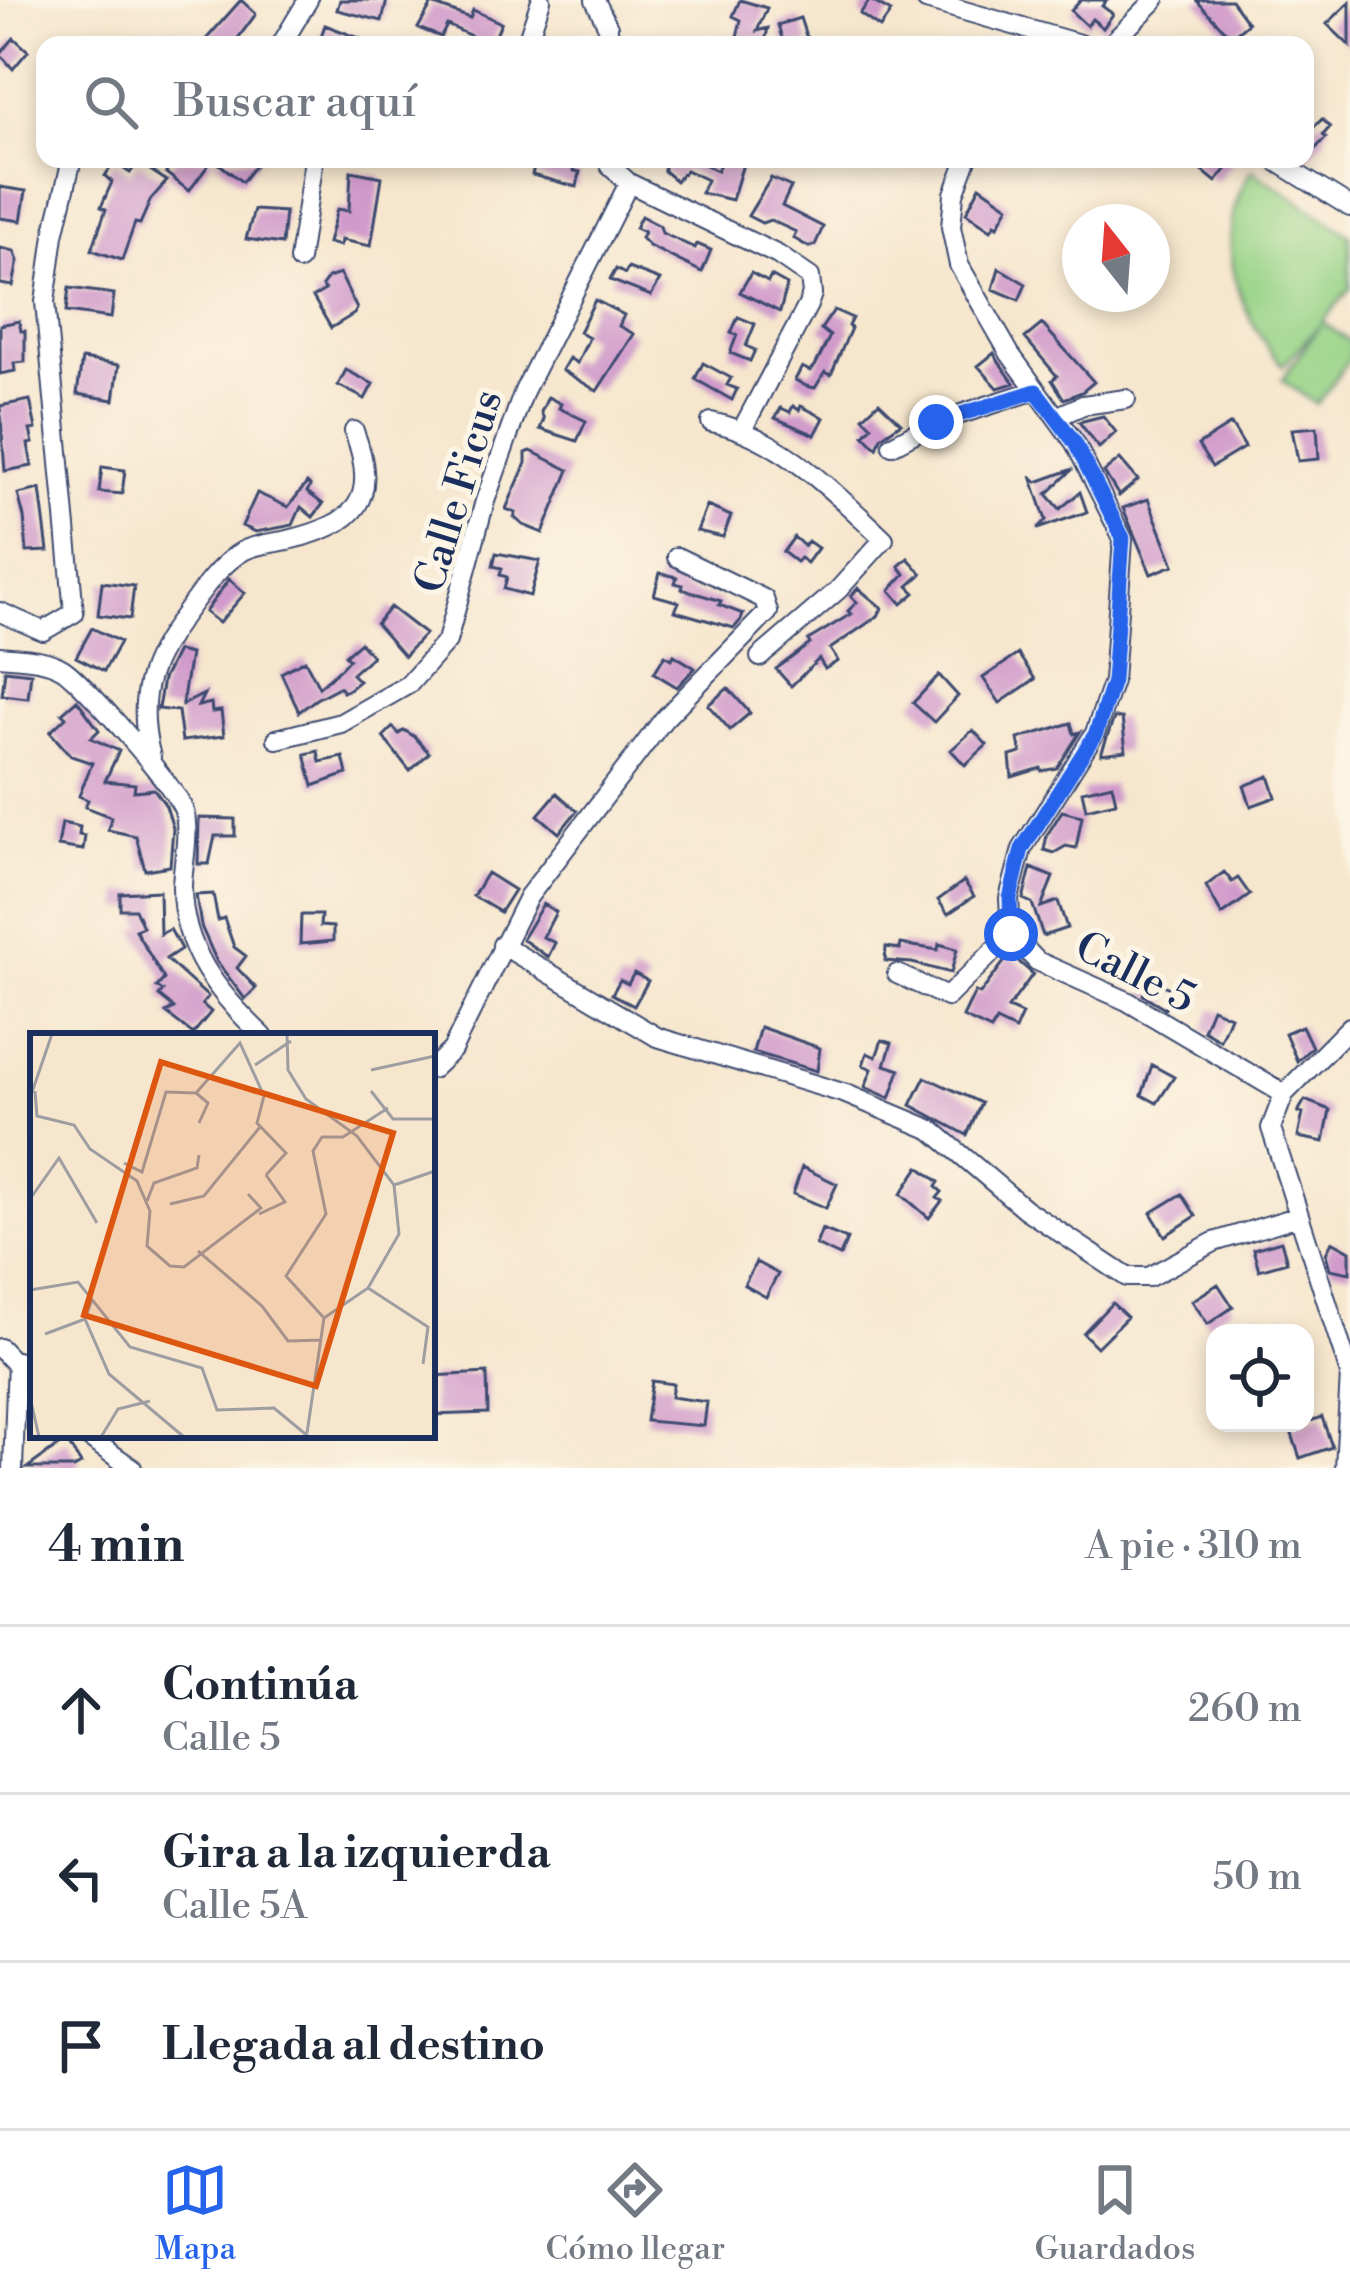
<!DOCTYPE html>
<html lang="es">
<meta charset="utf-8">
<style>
:root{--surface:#fff;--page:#f2f2f3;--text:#1f2937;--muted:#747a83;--line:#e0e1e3;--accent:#2563eb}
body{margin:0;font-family:"Libre Bodoni",serif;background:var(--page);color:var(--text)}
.controls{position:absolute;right:36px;bottom:36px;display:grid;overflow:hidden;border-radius:24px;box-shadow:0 6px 18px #0003}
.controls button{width:108px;height:108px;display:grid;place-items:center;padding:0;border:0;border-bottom:3px solid var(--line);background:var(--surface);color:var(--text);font:60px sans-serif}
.compass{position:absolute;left:1062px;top:204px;width:108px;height:108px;border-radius:50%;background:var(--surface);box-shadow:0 6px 18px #0003;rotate:343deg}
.stop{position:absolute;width:36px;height:36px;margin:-27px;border:9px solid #2563eb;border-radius:50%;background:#fff}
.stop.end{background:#2563eb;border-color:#fff;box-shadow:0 3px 12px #0008}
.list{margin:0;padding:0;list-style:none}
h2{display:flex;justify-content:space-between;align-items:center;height:156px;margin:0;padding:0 48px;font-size:51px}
h2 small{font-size:39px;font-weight:400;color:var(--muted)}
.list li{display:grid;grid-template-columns:78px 1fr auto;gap:36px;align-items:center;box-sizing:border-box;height:168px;padding:0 48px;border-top:3px solid var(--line)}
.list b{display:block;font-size:45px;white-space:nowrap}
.list p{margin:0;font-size:39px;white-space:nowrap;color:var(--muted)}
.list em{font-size:39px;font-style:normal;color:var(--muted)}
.icon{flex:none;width:66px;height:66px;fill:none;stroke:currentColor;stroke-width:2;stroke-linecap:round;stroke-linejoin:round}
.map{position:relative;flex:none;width:1350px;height:1468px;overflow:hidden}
.search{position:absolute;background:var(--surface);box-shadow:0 6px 18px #0003;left:36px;right:36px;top:36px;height:132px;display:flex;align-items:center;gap:30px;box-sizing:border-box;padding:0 42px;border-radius:24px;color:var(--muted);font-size:45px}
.sheet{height:660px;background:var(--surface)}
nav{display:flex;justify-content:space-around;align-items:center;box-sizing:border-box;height:168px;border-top:3px solid var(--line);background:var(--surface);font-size:33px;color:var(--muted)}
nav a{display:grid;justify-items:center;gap:6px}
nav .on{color:var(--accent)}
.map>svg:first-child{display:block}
.green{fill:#98d387;stroke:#5a8172;stroke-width:3}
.building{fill:#d09acb}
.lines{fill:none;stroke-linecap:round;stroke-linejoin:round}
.minor-casing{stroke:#3c4a6f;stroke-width:22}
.minor{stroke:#fff;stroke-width:18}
.route{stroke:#2563eb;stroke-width:15}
.labels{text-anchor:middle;stroke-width:10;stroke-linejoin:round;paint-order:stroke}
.street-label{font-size:42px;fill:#1b2f5e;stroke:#fcf5e5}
.inset-road{fill:none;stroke:#9e9da1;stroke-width:3}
.view{fill:#de5710;fill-opacity:0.15;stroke:#de5710;stroke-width:6}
.inset-edge{fill:none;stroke:#1b2f5e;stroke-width:6}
</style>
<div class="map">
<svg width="1350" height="1468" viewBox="0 0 1350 1468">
<rect width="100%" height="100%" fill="#fcf5e5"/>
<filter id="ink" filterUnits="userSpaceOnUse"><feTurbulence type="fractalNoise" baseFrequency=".00833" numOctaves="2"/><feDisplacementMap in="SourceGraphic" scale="24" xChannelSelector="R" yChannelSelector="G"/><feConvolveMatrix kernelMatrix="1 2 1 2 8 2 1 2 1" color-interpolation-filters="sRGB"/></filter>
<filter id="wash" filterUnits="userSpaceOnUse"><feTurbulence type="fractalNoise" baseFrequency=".004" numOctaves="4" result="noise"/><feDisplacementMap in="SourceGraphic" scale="48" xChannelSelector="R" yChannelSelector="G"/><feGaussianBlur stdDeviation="2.7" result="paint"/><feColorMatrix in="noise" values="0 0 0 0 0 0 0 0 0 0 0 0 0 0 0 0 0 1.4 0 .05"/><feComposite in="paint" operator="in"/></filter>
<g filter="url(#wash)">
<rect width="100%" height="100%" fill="#f6e6cd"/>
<path class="green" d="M1252 170 1350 235V289L1322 322 1350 342V358L1317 405 1282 380 1320 325 1283 366C1236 314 1210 232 1252 170Z"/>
<g id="blocks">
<path class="building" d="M241 0 256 14 233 45H201Z
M340 0H387L382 21 337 10Z
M740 0 767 8 757 31 768 28 764 45H722L737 37 741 20 733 16Z
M870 0 891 12 880 28 860 14Z
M1081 0H1107L1102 6 1113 14 1103 28 1092 19 1087 26 1071 11Z
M1196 0H1231L1248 23 1231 37Z
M1350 2V46L1327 24Z
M432 4 470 18 473 10 501 23 492 45H467L471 36 447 25 441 37 418 28Z
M800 18 809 45H784L778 25Z
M325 25 375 44V45H318Z
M14 38 28 51 13 69 0 54Z
M1322 119 1330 127 1323 135 1326 138 1305 159V136Z
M176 159H260L242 182 213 159 189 191 166 173Z
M536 159H574V171L580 172 577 187 532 175Z
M664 159H695L717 171 722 159 743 164 732 200 701 193 707 180 686 170 676 181 664 171Z
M1188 159H1235L1216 182Z
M114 162 130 173 138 162 167 181 151 199 140 224 135 223 122 260 92 250 106 209 101 207 112 182 105 176Z
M351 171 382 177 371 246 341 240 340 246 328 243 337 209 349 211Z
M771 178 791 187 782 206 823 227 815 245 809 247 793 238 796 232 770 220 762 223 748 216Z
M980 186 1009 206 998 226 995 224 991 230 966 213Z
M0 187 26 191 21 221 0 218Z
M254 210 285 212 282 244 246 239Z
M641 216 660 226 662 233 695 248 697 244 711 250 702 272 649 246 641 238 644 232 635 228Z
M0 248 14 251 18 261 13 286 0 284Z
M628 268 660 280 651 296 610 280 616 269 625 274Z
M999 268 1026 284 1019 300 993 289Z
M751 273 768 282 771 276 787 285 780 312 740 292Z
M340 274 357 309 354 314 331 328 313 297 325 290 322 286 328 278Z
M69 288 114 294 111 318 66 312Z
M595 300 624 315 619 326 634 334 597 391 562 370 569 358 577 363 589 338 579 332Z
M834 310 852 318 848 326 851 328 831 375 825 372 815 388 806 386 795 380 802 367 810 371 815 366 830 336 821 329Z
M738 317 755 324 746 346 755 350 750 361 730 353 737 335 731 333Z
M19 321 21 331H25V362L14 363 15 371 0 374V325Z
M1042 324 1094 382 1082 392 1064 399 1052 380 1057 376 1025 338Z
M994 353 999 362 1014 383 998 388 978 366Z
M82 359 119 365 114 400 77 394Z
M703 363 731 378 727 385 737 389 732 400 695 379Z
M346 370 373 384 365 399 338 385Z
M548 397 561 404 559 408 586 421 577 441 540 429 544 419 541 412Z
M30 400 36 429 30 430 33 443 28 444 32 466 5 471 0 406Z
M879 402 901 423 881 437 877 448 864 435 872 426 863 417Z
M793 406 799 410 801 406 824 418 815 435 775 418 781 408 790 412Z
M1103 416 1116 432 1099 448 1079 422Z
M1231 424 1245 447 1212 467 1198 445Z
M1317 427 1319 459 1298 461 1292 429Z
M531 451 569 470 543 533 523 525 514 517 516 513 506 509 526 463V453Z
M1120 459 1138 480 1119 496 1104 472Z
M102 467 125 470 122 494 99 492Z
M1073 469 1047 494 1060 509 1080 492 1087 512 1037 529 1046 520 1031 476 1037 482Z
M307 483 310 486 307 492 323 504 313 517 301 507 293 525 256 532 242 526 257 493 288 507Z
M40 489 48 551 27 552 24 517 18 494Z
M1148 499 1174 565 1151 574 1123 508Z
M707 506 731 516 723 537 697 531Z
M794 537 804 546 808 541 818 548 807 563 800 558 796 562 783 552Z
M496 553 540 561 530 596 504 589 507 577 500 575 502 568 493 566Z
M908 558 922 574 908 586 915 593 902 604 890 590 905 574 899 566Z
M660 573 677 577 675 583 683 585 682 589 721 601 719 605 743 614 741 620 734 628 675 611 679 602 654 595Z
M229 579 245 593 219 623 205 612Z
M102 582 134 586 130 619 98 615Z
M858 588 882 608 878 616 830 649 838 661 825 669 819 659 791 686 776 669 810 644 808 640 851 614 848 611 857 602 851 596Z
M390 607 425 634 404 656 376 624Z
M92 628 120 642 104 671 76 657Z
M360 642 372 656 352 674 359 681 349 689 343 692 339 687 316 699 299 712 281 673 305 660 319 687 341 668 349 659 345 655Z
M177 651 190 654 182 705 204 694 198 706 211 703 212 712 221 711 224 736 182 741 178 711 158 709 163 679Z
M1018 654 1035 679 1000 703 983 678Z
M665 655 672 659 674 655 695 668 677 687 654 673Z
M5 670 31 673 28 698 2 695Z
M939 675 958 696 934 722 913 703Z
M728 688 750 713 730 730 708 705Z
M77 700 99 730 91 738 119 751 105 781 135 784 134 791 154 789 166 806 173 828 170 866 145 870 136 836 108 830 111 817 85 807 88 800 79 796 92 763 71 756 50 732 66 717 62 713Z
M1114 718H1122L1126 751 1101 754Z
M1071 723 1074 734 1080 732 1057 768 1042 771 1041 768 1012 777 1010 756 1021 753 1018 739Z
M393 727 399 734 404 730 415 737 429 753 410 771 383 737Z
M973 730 987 745 965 765 951 750Z
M318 751 320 762 343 757 347 774 313 786 305 754Z
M1269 776 1276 797 1251 806 1244 786Z
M1112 784 1116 802 1086 809 1082 791Z
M557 793 577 811 559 833 538 815Z
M1062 811 1082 816 1076 848 1066 846 1054 853 1044 850 1047 835Z
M199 818 235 819V836H215L209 864H198Z
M62 823 80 827 79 835 85 836 83 850 58 846Z
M1031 868 1053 877 1041 907 1058 901 1067 928 1043 936 1032 903 1023 899Z
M1224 872 1232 882 1238 878 1250 895 1222 915 1206 886Z
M487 873 514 890 500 912 473 896Z
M964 881 974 896 948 914 938 900Z
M159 891 160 934 170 929 181 949 166 959 208 997 202 1004 211 1012 193 1034 166 1013 174 1008 159 996 163 991 157 987 164 979 135 930 143 927 135 909H120V893Z
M213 894 218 920 224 918 234 947 246 956 237 968 256 988 245 999 217 962 201 926 196 895Z
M543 904 556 912 543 937 555 943 548 957 522 939Z
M301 915H321L320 926 333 927V941L300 944Z
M901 944 938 950 939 944 957 949 951 973 912 963 885 961 886 947 900 949Z
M1010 954 1033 974 1008 1008 1022 1014 1015 1030 996 1021 991 1030 963 1017 975 992 980 994Z
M634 973 648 981 634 1006 612 994 620 980 628 984Z
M1151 979 1173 990 1165 1008 1143 995Z
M1212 1008 1230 1016 1220 1040 1203 1030Z
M1302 1026 1312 1047 1297 1061 1285 1033Z
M760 1027 820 1048 817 1071 753 1052Z
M882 1040 892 1043 885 1065 900 1070 890 1098 865 1087 872 1069 863 1065 867 1053 876 1057Z
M1152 1065 1174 1077 1157 1103 1142 1095Z
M925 1077 981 1103 967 1135 911 1105Z
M1305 1100 1330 1110 1324 1142 1298 1137 1303 1113 1298 1112Z
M802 1167 837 1184 826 1208 793 1194Z
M919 1167 939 1182 936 1187 942 1192 937 1198 942 1201 929 1218 901 1194Z
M1182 1194 1196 1216 1165 1236 1151 1213Z
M822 1229 847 1239 840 1256 816 1245Z
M1281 1241 1287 1262 1259 1270 1253 1249Z
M1332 1241 1350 1251V1273L1330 1269 1326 1254Z
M756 1262 778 1274 766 1297 744 1285Z
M1218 1284 1233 1307 1208 1324 1192 1301Z
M1112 1303 1127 1317 1097 1347 1083 1333Z
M487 1373 488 1413 432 1415V1376Z
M652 1381 673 1384 671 1397 707 1402 704 1426 646 1421Z
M1322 1417 1332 1447 1300 1458 1290 1428Z
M66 1440 81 1464 74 1468H27Z"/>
</g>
</g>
<g filter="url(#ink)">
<use href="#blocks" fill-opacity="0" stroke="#3c4a6f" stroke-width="3"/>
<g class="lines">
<defs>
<path id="minor" d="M595 0 608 27V45
M926 0 1083 45
M281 45 308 0
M526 45 541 0
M1110 45 1155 0
M608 159 610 166 629 183 778 255 810 277 812 294 808 305 743 428
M967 159 954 194 951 227 959 265 1010 354 1075 443 1123 539 1113 681 1095 733 1022 849 1009 898 1011 934 1037 961 1127 1001 1284 1094
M1273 159 1350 207
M299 260 314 159
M1056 417 1083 405 1126 399
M711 422C779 435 835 493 884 539L838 590 760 657
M892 445 936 422 1036 390
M0 612 43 631 74 613 45 302 54 235 72 159
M0 656C20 658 46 658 63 669 84 683 177 788 184 811 190 831 183 864 182 885 181 948 219 995 263 1036
M277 739 341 723 409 684 447 641 485 501 524 391 629 183
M151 757C133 690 154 655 192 604 205 586 223 562 243 551 255 544 275 543 288 540 357 524 380 500 354 431
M502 945 657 1037 846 1094 932 1130 1025 1209 1127 1277H1149L1214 1242 1299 1216
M897 974 947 997 1011 934
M432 1069 452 1050 528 897 664 719 768 612 764 599 677 557
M0 1348 33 1382
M85 1435 132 1468
M13 1468 17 1361
M1345 1468 1350 1374 1271 1128 1284 1094 1350 1027"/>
</defs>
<use href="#minor" class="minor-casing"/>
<use href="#minor" class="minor"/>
</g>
</g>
<g class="lines" filter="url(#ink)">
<path class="route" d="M936 422 1036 391 1075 443 1123 538 1113 681 1096 733 1022 849 1010 898 1011 934"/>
</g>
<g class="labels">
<g class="street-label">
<text transform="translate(457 491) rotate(-73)" y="15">Calle Ficus</text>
<text transform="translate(1136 971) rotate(27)" y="15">Calle 5</text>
</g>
</g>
<g transform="translate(30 1033)">
<rect width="405" height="405" fill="#f6e6cd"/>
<path class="inset-road" d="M257 1 258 37 276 66 327 103 364 152 369 201 338 255 294 285M225 32 261 8M341 37 405 23M5 58 7 83 44 92 60 116 107 148 120 178 117 213 140 233 154 234 231 175 218 161M341 58 363 86H405M166 60 178 70 169 90M0 65 22 1M94 130 112 139 136 59 166 60 210 10 234 63 227 90 256 120 236 142M364 152 405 138M0 166 29 125 67 190M117 168 124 150 167 135 169 122M140 171 174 163 230 94M229 181 255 169 236 142M168 218 232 273 258 308 291 307M338 255 398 294 393 331M0 257 48 249 100 314 172 335 187 377 244 375 279 404M62 267 55 286 79 341 154 404M294 285 256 243 296 181 283 118 292 104H313L358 75M15 301 55 286M0 364 9 404M277 400 294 285M71 404 88 376 120 368"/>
<path class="view" d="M131 29 363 100 286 353 54 282Z"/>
<rect width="405" height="405" class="inset-edge"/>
</g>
</svg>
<div class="controls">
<button><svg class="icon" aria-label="locate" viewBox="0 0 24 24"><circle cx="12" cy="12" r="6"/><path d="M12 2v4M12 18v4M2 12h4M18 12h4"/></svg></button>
</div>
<svg class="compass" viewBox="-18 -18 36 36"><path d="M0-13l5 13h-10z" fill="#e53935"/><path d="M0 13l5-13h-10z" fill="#747a83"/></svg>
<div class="stop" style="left:1011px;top:934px"></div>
<div class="stop end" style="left:936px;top:422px"></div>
<div class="search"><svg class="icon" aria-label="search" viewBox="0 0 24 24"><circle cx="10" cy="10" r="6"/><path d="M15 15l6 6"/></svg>Buscar aquí</div>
</div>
<section class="sheet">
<h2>4 min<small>A pie · 310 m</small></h2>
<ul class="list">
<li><svg class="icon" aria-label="ahead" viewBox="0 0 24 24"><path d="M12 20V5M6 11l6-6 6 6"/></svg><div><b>Continúa</b><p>Calle 5</p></div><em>260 m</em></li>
<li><svg class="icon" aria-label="left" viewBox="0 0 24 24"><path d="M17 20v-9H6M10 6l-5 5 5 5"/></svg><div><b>Gira a la izquierda</b><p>Calle 5A</p></div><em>50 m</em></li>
<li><svg class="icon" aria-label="arrive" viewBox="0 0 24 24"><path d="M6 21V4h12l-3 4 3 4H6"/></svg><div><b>Llegada al destino</b></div></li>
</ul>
</section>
<nav>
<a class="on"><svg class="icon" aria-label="map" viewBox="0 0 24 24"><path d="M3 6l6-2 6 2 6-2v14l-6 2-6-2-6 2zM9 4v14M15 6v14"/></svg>Mapa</a>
<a><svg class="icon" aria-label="directions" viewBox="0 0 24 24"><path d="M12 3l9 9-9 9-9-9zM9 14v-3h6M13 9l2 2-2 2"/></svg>Cómo llegar</a>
<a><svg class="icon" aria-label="saved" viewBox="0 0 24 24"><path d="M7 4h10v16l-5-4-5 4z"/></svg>Guardados</a>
</nav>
